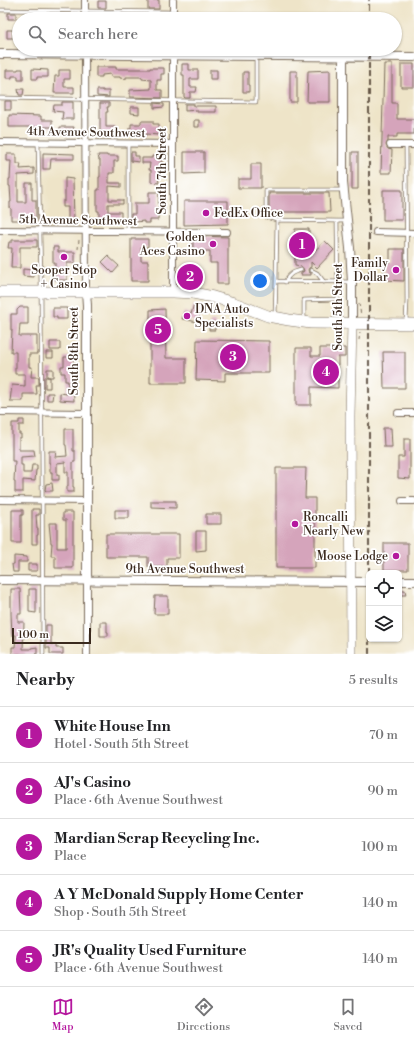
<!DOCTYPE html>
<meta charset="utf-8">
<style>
:root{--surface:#fff;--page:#f2f2f2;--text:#202124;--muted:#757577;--line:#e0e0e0;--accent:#b5179e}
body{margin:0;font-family:"Libre Bodoni",serif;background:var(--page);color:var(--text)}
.controls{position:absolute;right:12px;bottom:12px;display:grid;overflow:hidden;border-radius:6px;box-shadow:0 1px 3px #0004}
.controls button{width:36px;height:36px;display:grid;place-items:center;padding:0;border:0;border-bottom:1px solid var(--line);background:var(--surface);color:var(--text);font:20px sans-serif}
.scale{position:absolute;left:12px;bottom:10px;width:79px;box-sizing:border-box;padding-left:4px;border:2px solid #3b2a1e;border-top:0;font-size:11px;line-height:14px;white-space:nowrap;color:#3b2a1e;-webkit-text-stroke:3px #fff;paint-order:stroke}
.you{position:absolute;left:260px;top:281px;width:14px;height:14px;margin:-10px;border:3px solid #fff;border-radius:50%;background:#1a73e8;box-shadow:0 0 0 6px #1a73e833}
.badge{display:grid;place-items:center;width:26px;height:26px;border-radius:50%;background:var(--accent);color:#fff;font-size:13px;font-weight:700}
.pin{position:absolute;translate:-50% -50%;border:2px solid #fff;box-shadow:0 1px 4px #0006}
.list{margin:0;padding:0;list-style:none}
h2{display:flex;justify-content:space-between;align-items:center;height:52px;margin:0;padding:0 16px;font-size:17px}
h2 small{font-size:13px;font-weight:400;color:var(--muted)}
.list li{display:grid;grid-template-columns:26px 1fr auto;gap:12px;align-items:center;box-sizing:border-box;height:56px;padding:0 16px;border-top:1px solid var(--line)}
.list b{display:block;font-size:15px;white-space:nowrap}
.list p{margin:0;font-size:13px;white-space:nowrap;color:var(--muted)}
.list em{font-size:13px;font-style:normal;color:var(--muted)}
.icon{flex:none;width:22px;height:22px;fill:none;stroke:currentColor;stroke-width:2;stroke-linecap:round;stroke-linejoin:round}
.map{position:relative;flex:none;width:414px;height:654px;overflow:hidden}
.search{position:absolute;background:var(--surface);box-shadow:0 1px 3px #0004;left:12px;right:12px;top:12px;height:44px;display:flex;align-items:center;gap:10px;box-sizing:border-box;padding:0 14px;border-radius:22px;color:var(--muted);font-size:15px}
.sheet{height:332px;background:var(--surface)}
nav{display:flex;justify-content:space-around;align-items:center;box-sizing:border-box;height:56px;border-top:1px solid var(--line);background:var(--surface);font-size:11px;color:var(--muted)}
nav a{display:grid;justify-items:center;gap:2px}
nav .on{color:var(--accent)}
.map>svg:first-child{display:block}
.building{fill:#d5a4bb}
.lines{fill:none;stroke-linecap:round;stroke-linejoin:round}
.service-casing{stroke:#7a6b5a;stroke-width:4.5}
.minor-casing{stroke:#7a6b5a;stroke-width:8}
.tertiary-casing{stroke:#7a6b5a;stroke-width:10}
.secondary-casing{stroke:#7a6b5a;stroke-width:10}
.trunk-casing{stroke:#7a6b5a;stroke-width:12}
.path{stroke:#7a6b5a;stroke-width:1;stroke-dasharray:3 3;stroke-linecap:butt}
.service{stroke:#fff;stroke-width:3}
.minor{stroke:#fff;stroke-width:6}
.tertiary{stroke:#fff;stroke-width:8}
.secondary{stroke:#fff;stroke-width:9}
.trunk{stroke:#fff;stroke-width:11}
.rail{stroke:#3b2a1e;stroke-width:1.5;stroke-dasharray:6 3;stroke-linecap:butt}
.poi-dot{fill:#b5179e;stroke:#fff;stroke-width:1.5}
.labels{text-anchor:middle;stroke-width:3.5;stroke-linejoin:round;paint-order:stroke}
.street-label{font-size:12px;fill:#3b2a1e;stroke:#fff}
.poi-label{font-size:12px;fill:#3b2a1e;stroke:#fff;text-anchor:start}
</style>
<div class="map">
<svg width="414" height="654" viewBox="0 0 414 654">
<rect width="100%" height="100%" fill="#fff"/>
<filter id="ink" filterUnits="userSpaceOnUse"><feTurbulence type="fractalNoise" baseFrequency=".025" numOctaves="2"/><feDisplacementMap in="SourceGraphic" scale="8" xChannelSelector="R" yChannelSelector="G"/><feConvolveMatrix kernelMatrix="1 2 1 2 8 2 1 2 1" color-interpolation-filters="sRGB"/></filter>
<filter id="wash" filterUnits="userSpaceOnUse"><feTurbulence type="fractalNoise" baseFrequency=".012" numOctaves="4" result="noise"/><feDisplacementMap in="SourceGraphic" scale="16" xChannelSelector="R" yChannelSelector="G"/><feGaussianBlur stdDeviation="0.9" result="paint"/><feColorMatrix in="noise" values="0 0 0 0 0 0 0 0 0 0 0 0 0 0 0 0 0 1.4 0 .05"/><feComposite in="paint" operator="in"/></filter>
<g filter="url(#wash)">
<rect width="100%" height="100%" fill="#eee4c8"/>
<g id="blocks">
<path class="building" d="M148 0H159V9H148Z
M98 1H106V8H98Z
M8 13H16V19H8Z
M110 14H117V19H110Z
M145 15H163V19H145Z
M7 30H13V38H7Z
M182 64H189V70H198V79H190V87H197L196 92H190V98H185L184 97V75H182Z
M384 64H392V103H397V119H414V134H397V137H388V141L386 145 388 149 392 150 391 173H381Z
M401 64H414V87H401Z
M96 67H116V69H150V68H164V74H161V80H157V90H162V98L130 97V90L151 89V80L142 79V77H126V79L120 78V77H111V74L102 75V77H96Z
M18 69H23V80H18V76H12V78H6V70H18Z
M32 69 48 70V77H37V79H32Z
M59 70H70V79H64V87H74V93H54L55 76H59Z
M210 70H217V79H210Z
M330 70V102H307L308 71Z
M290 71H297V102H290Z
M243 72H248V85H249V92H243Z
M18 89H24L23 95H19Z
M97 90H103V91H109V97L97 96Z
M5 101H11V110H5Z
M62 102H73V119H62L63 112 53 111 54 105H62Z
M100 103H109V107H107L108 112H106V127H115V133H100Z
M154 103 164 104V107L154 108Z
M185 104H194V106H216V112H197V110L185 111Z
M131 107H139V114L131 113Z
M9 115 41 116V120H52V127H9Z
M194 120H199V127H194Z
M141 121H153V124H159V129H163V133H159V135L146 134V135H129V128H131V124H141Z
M60 127H74L73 132H60Z
M131 152H135V156H139V162L131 161Z
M184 152H204V173L184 174Z
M352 152H358V189H352Z
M43 153 74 154V159H51L50 169H43Z
M7 154H16V158H17V164H21L20 169 34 168V174L18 175V202H26V183H32V200H36V220H11V208H10V202H11L10 186H9V179H10L11 161H7Z
M98 155H107V156H118V161H114V173H109V183H121V187L109 186V200H123V204H108V212H121V220L99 221V211H97V190H99V177H100V160H99Z
M152 156H162V162H160L158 176 159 183 151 182V170H149L150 163H142V158H152Z
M251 164H261V188H238V179H251Z
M65 178 73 179 74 221H68V207H63V201H65Z
M383 190H402V220H383Z
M149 192H159L158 220H150V223H144V221L135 222V223H131V214H135V203H149Z
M269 193H329L330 212H269Z
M184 201H228V224L184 225Z
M295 229H309V256L325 241 334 250 317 268 311 262V267L309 268 308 270 309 272 311 273V275H301V273L304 271 303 268 301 267V266L295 265Z
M193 236 228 237V284H217V263H210V251H193Z
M131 239H148V247H141V261H148V281H131Z
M12 240H37V247H20V268H11L12 248H8L9 242H12Z
M53 247H58V252H75V263H67V280H55V263H53Z
M390 249H404V281L384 280V262H390Z
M108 256 119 266 113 273 102 262Z
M23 269 34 270V277L23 276Z
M186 271H195V283H186Z
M194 304 202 306 198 322 182 319 184 312 191 314Z
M20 307H28V324H20L19 336H37V354H29V367H32L31 377H39V385H36L37 394H23V401H10L12 385 25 386V374H15V368H16V352H11L12 330H11V314H17V310Z
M53 308H67V319H57V317H53Z
M165 309 166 358H186V383H150V310Z
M210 322H215V330H209Z
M197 340 269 341V373H225V381L196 380Z
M50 342H60V350H50Z
M296 348H311V356H320V348H345V357H338V388L311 387V405H296Z
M46 352H53V358H46Z
M383 352H405V388H384Z
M64 357H74L72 376H73L74 401 60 400V393L67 394 68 381H65V373H61V366H64Z
M47 369H53V377H47Z
M45 377H50V388H45Z
M47 393H53L52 400H47Z
M19 420H24V425H19V434H21V438H19V450H34L35 456 21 457V465H23V473H31L32 465H37V470H36L35 481 23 480V492H15V481H14L15 461H12V423H19Z
M383 428H391L392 447H384Z
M65 429H73V451H75V462H73V487H74V492H67V486H68V472H65V462L57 463V475H59V480H52V472H50V463H49V451H56L55 457 67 456 66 445H65Z
M404 439H410V479L398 478V457H404Z
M276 468H306L305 498H315V568H276Z
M52 483 53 491H46L45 490 46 484Z
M151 501H176V508L151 507Z
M32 509H39V515H36L37 529H38V535H37V544H32Z
M12 510H23V515H21V543H12Z
M115 510H129V518H115Z
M63 512H73V568H55V556H51L52 543H51L49 523H57V548H66V520H63Z
M206 514H221V524H206Z
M196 531H206V550L196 551Z
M106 534H179V558H167V567H148V557H106Z
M384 543H408V570H384Z
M14 556 27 557V562H18V572H13L12 564H14Z
M28 564H37V571H28Z
M11 589H20L21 612V614H18V622H24L23 649H31V648L37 647V654H12V647H15L16 635H12L11 614Z
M29 589H36V613L29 612Z
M399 590H405L406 595H399Z
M155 596H168V614H154Z
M100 622H107V632H108V636H100Z
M46 625H51V644H56V648H63V654H50V648H46Z"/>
</g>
</g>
<g filter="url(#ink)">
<use href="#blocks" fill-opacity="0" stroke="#7a6b5a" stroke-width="1"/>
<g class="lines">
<defs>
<path id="service" d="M0 10 173 12
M0 98 256 102V56
M38 142 41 283 43 654
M277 220 266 217V190H343
M128 232V144
M311 270 317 273 324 282
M276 281 277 220 337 221H346
M285 282C289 274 293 272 301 270
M275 316 276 281 352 282
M304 320V300L338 299 337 221
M406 321 407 301 406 145"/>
<path id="minor" d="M85 0V19
M173 0V19
M85 49 86 292
M173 49V292
M0 142 173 144
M390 145H414
M0 230 227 232
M376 232 414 233
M0 412 86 413
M398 413H414
M0 500 87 501
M402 501H414
M87 580V654"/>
<path id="tertiary" d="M0 54 414 57
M343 57V183L350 248 352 282V323
M86 292 87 305V580
M0 580 369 582
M399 581H414"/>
<path id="secondary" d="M351 654 350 416 352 323"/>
<path id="trunk" d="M0 292H173L193 293 213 297 234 303 268 316 289 320 311 323 414 324"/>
</defs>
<use href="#service" class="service-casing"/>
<use href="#minor" class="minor-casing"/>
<use href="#tertiary" class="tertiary-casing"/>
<use href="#secondary" class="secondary-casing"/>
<use href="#trunk" class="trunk-casing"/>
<path class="path" d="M78 249 79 240
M359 304 361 315
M359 340 360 332"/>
<use href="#service" class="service"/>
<use href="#minor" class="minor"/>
<use href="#tertiary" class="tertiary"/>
<use href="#secondary" class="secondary"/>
<use href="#trunk" class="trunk"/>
<path class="rail" d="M369 19V0
M369 573V49
M369 639V654"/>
</g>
</g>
<g class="poi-dot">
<circle cx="206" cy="213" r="4"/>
<circle cx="213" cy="244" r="4"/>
<circle cx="64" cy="257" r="4"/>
<circle cx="396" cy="270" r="4"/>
<circle cx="187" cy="316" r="4"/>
<circle cx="295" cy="524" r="4"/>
<circle cx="396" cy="556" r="4"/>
</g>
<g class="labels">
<g class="street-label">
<text transform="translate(86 132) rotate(1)" y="4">4th Avenue Southwest</text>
<text transform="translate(162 171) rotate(-90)" y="4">South 7th Street</text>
<text transform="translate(78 220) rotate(1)" y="4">5th Avenue Southwest</text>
<text transform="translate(338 307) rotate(-90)" y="4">South 5th Street</text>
<text transform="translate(74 351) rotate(-90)" y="4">South 8th Street</text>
<text x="185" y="573">9th Avenue Southwest</text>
</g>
<g class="poi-label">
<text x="214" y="217">FedEx Office</text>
<text x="205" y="241" text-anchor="end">Golden<tspan x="205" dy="14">Aces Casino</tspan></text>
<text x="388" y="267" text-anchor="end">Family<tspan x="388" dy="14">Dollar</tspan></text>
<text x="64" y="274" text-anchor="middle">Sooper Stop<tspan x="64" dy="14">+ Casino</tspan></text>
<text x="195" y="313">DNA Auto<tspan x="195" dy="14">Specialists</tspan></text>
<text x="303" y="521">Roncalli<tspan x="303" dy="14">Nearly New</tspan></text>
<text x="388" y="560" text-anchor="end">Moose Lodge</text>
</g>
</g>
</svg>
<div class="controls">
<button><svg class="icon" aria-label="locate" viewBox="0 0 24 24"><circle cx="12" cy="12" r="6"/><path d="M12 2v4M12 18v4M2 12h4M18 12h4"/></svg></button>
<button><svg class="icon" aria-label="layers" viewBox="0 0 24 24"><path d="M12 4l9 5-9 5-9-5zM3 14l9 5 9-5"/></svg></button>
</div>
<div class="scale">100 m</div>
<div class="you"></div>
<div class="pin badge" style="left:302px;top:245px">1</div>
<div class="pin badge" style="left:190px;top:277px">2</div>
<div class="pin badge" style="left:233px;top:357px">3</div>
<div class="pin badge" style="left:326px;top:372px">4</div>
<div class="pin badge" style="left:158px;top:330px">5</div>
<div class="search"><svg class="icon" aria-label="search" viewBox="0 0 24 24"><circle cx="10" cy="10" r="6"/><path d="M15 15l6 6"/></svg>Search here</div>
</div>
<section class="sheet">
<h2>Nearby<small>5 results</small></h2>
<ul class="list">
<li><span class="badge">1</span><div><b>White House Inn</b><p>Hotel · South 5th Street</p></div><em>70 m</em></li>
<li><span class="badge">2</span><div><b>AJ's Casino</b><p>Place · 6th Avenue Southwest</p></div><em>90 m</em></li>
<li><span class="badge">3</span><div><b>Mardian Scrap Recycling Inc.</b><p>Place</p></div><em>100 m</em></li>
<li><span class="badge">4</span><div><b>A Y McDonald Supply Home Center</b><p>Shop · South 5th Street</p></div><em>140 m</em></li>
<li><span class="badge">5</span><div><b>JR's Quality Used Furniture</b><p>Place · 6th Avenue Southwest</p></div><em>140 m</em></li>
</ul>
</section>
<nav>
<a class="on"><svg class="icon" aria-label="map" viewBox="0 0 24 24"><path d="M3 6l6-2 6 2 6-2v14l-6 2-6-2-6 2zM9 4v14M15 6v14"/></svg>Map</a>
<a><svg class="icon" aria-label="directions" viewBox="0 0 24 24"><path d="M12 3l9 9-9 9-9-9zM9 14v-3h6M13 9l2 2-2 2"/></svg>Directions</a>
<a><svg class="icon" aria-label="saved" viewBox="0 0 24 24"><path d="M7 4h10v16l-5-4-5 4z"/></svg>Saved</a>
</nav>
